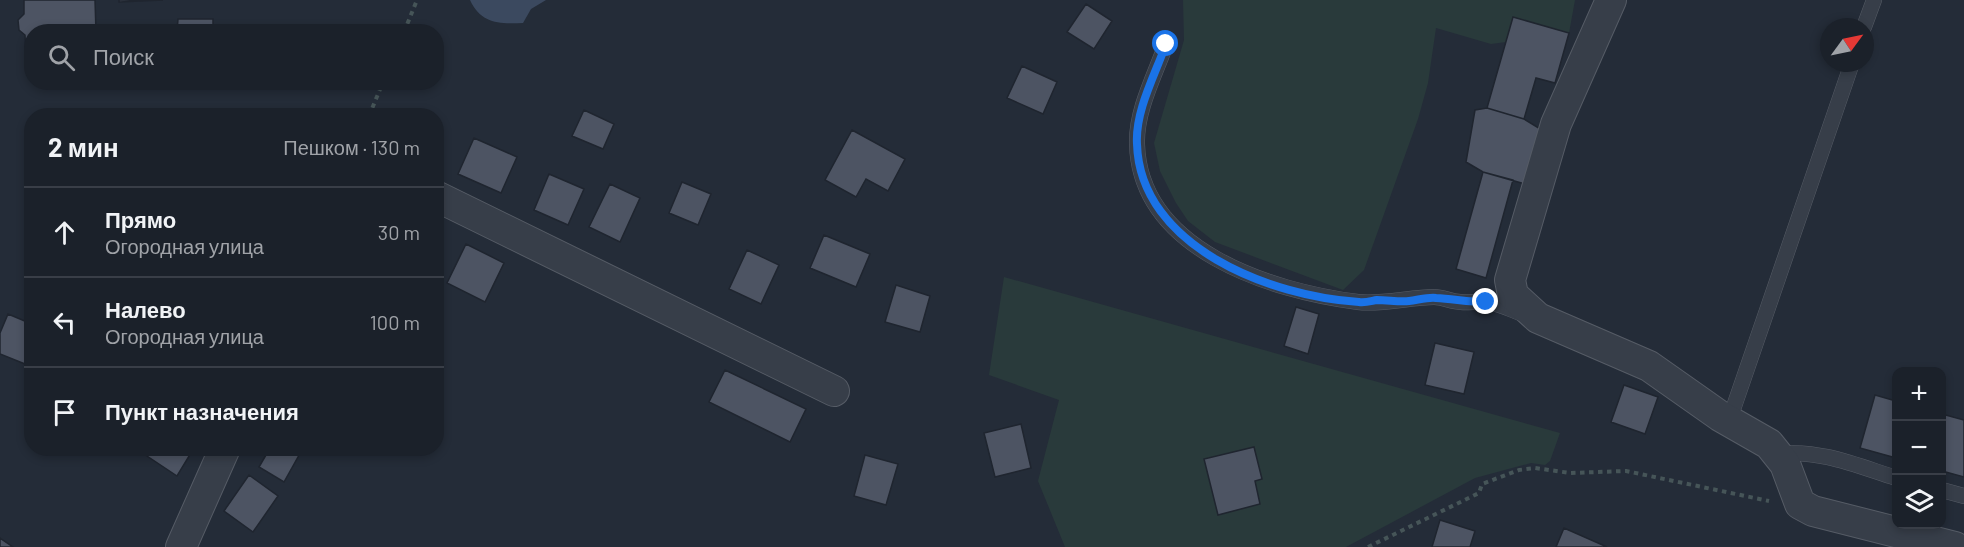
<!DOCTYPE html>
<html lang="ru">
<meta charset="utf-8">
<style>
:root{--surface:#1b212a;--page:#282e36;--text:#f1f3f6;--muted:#a0a3a8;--line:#393e47}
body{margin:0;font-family:Barlow,sans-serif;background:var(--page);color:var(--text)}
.controls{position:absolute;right:18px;bottom:18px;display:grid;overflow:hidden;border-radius:12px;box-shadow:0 3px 9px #0003}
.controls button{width:54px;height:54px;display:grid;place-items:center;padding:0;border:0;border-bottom:2px solid var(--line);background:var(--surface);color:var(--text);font:30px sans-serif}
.compass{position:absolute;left:1820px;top:18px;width:54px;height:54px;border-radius:50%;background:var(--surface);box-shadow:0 3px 9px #0003;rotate:57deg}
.stop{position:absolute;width:18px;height:18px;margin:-14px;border:4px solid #1a73e8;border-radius:50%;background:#fff}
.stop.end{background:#1a73e8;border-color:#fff;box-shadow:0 2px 6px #0008}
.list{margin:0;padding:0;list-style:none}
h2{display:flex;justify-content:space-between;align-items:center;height:78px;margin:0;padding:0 24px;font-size:26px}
h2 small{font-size:20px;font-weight:400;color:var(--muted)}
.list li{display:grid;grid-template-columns:39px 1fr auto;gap:18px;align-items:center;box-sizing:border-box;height:90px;padding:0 24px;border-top:2px solid var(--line)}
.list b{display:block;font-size:22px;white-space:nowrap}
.list p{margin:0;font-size:20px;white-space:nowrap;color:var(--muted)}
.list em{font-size:20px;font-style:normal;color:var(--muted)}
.icon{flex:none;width:33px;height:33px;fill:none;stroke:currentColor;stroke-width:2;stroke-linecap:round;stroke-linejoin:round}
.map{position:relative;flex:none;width:1964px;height:547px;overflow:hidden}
.search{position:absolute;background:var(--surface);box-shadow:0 3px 9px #0003;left:24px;top:24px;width:420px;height:66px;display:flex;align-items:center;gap:15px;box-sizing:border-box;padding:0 21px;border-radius:24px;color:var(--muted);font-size:22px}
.panel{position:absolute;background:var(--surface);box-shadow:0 3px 9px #0003;left:24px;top:108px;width:420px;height:348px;border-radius:24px}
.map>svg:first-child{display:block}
.green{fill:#293a3b}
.water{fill:#3b495f}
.building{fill:#4d5463;stroke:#1f252f;stroke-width:1.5}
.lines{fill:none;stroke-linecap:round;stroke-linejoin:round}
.lane-casing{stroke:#565c66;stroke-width:16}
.street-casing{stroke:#565c66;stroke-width:32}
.path{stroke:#465558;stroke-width:4;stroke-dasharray:4.5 4.5;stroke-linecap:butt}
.lane{stroke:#373e49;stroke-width:15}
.street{stroke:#373e49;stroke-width:30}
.route{stroke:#1a73e8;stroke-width:8}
</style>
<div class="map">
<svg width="1964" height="547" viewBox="0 0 1964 547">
<rect width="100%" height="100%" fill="#242c38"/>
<path class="green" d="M1183 0H1575L1569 33 1514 17 1506 42 1491 44 1436 28 1428 83 1418 119 1364 270 1343 290 1215 242 1188 221 1176 203 1160 171 1154 143 1184 40Z
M1004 277 1560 433 1550 461 1545 465 1531 463 1475 478 1346 547H1065L1038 481 1059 400 989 375Z"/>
<path class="water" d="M470 0H546L531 9 523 23C500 24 481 24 470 0Z"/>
<path class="building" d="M24 0H95L96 32H32V55H26L25 35 19 30 18 20 24 14Z
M119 0H163L119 2Z
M1086 4 1112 21 1094 49 1067 32Z
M1513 17 1569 33 1555 83 1536 78 1524 119 1487 108Z
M178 19H213V32H177Z
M1022 66 1057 82 1043 114 1007 98Z
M1487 108 1524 119 1542 130 1525 184 1483 172 1466 162 1475 110Z
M584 110 614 124 603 149 572 136Z
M852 130 905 159 888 191 866 179 856 197 825 180Z
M474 138 517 157 501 193 458 174Z
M1483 172 1513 180 1486 278 1456 269Z
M549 174 584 189 568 225 534 210Z
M682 182 711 194 698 225 669 213Z
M610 184 640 198 620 242 589 227Z
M824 235 870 254 856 287 810 268Z
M466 244 504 263 485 302 447 283Z
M747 250 779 265 761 304 729 289Z
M896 285 930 296 920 332 885 322Z
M1296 307 1319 314 1308 354 1284 346Z
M8 314 32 324V348L25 364 0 354V333Z
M1435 343 1474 352 1464 394 1425 385Z
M725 370 806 409 790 442 709 402Z
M1624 385 1658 397 1645 434 1611 422Z
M1875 395 1896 401V458L1860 448Z
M1942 414 1964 420V477L1942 471Z
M1021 424 1031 468 995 477 984 433Z
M1254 447 1262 479 1255 481 1260 504 1218 515 1204 459Z
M135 448H194L177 476Z
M270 448H303L284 482 259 467Z
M865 455 898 464 886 505 854 496Z
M249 475 278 496 253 532 224 511Z
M1440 520 1475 531 1470 547H1432Z
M1564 528 1607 547H1556Z
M0 538 13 547H0Z"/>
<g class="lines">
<defs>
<path id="lane" d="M1864 27 1874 0
M1166 44C1155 75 1136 110 1137 144 1140 250 1271 291 1358 302 1380 305 1412 297 1434 297 1443 297 1452 302 1461 302 1469 303 1476 301 1484 302 1497 302 1511 310 1523 314
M1729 421 1852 63
M1779 454C1819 449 1858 466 1896 478
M1942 490 1964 496"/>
<path id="street" d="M1611 0 1556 124 1510 280 1513 295 1538 318 1649 366 1720 416 1769 444 1785 464 1800 504 1813 511 1955 547
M436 196 834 391
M181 547 225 448"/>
</defs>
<use href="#lane" class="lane-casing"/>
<use href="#street" class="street-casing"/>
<path class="path" d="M404 32 417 0
M369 116 383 82
M1368 547 1479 493 1482 484 1519 470 1535 468 1570 473 1626 471 1769 501"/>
<use href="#lane" class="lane"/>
<use href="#street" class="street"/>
</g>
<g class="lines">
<path class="route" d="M1166 44C1155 75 1135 111 1137 144 1140 247 1272 297 1359 302 1365 303 1371 301 1377 300 1388 300 1399 302 1409 301 1418 300 1428 297 1436 298 1454 299 1469 302 1486 302"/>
</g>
</svg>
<div class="controls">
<button>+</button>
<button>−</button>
<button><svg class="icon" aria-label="layers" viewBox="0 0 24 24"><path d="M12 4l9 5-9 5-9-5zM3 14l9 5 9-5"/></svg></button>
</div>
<svg class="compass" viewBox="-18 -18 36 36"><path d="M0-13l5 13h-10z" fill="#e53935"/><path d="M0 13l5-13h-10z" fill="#a0a3a8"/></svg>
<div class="stop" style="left:1166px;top:44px"></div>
<div class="stop end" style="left:1486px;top:302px"></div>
<div class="search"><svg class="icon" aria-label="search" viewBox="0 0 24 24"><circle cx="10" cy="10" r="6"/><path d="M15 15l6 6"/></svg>Поиск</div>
<section class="panel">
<h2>2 мин<small>Пешком · 130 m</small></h2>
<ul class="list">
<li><svg class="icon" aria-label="ahead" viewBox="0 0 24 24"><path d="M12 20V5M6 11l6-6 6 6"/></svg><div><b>Прямо</b><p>Огородная улица</p></div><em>30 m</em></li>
<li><svg class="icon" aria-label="left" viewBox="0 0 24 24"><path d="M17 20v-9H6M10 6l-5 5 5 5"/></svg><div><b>Налево</b><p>Огородная улица</p></div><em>100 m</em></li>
<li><svg class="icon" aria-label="arrive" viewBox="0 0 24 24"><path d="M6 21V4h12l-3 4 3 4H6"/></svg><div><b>Пункт назначения</b></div></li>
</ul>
</section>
</div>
